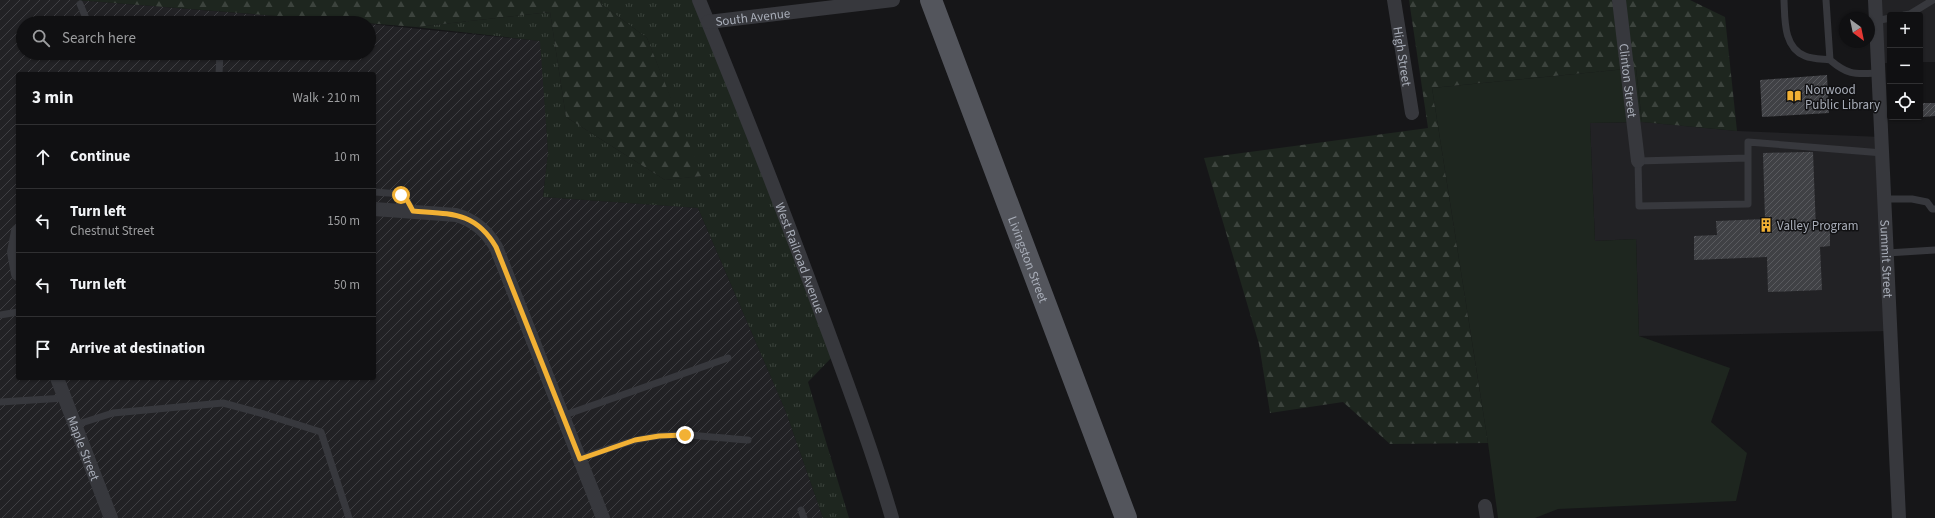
<!DOCTYPE html>
<meta charset="utf-8">
<style>
:root{--surface:#101012;--page:#1e1e20;--text:#f1f3f6;--muted:#9c9d9f;--line:#303032}
body{margin:0;font-family:"Source Sans 3",sans-serif;background:var(--page);color:var(--text)}
.controls{position:absolute;right:12px;top:12px;display:grid;overflow:hidden;border-radius:4px;box-shadow:0 1px 3px #0004}
.controls button{width:36px;height:36px;display:grid;place-items:center;padding:0;border:0;border-bottom:1px solid var(--line);background:var(--surface);color:var(--text);font:20px sans-serif}
.compass{position:absolute;left:1839px;top:12px;width:36px;height:36px;border-radius:50%;background:var(--surface);box-shadow:0 1px 3px #0004;rotate:147deg}
.stop{position:absolute;width:12px;height:12px;margin:-9px;border:3px solid #f2b134;border-radius:50%;background:#fff}
.stop.end{background:#f2b134;border-color:#fff;box-shadow:0 1px 4px #0008}
.list{margin:0;padding:0;list-style:none}
h2{display:flex;justify-content:space-between;align-items:center;height:52px;margin:0;padding:0 16px;font-size:17px}
h2 small{font-size:13px;font-weight:400;color:var(--muted)}
.list li{display:grid;grid-template-columns:26px 1fr auto;gap:12px;align-items:center;box-sizing:border-box;height:64px;padding:0 16px;border-top:1px solid var(--line)}
.list b{display:block;font-size:15px;white-space:nowrap}
.list p{margin:0;font-size:13px;white-space:nowrap;color:var(--muted)}
.list em{font-size:13px;font-style:normal;color:var(--muted)}
.icon{flex:none;width:22px;height:22px;fill:none;stroke:currentColor;stroke-width:2;stroke-linecap:round;stroke-linejoin:round}
.map{position:relative;flex:none;width:1935px;height:518px;overflow:hidden}
.search{position:absolute;background:var(--surface);box-shadow:0 1px 3px #0004;left:16px;top:16px;width:360px;height:44px;display:flex;align-items:center;gap:10px;box-sizing:border-box;padding:0 14px;border-radius:22px;color:var(--muted);font-size:15px}
.panel{position:absolute;background:var(--surface);box-shadow:0 1px 3px #0004;left:16px;top:72px;width:360px;height:308px;border-radius:4px}
.map>svg:first-child{display:block}
.built{fill:#222225}
.industrial{fill:url(#industrial-furrows);fill-rule:evenodd}
.grass{fill:url(#grass-tufts)}
.forest{fill:url(#forest-firs)}
.park{fill:#1e261f}
.building{fill:url(#building-hatch)}
.lines{fill:none;stroke-linecap:round;stroke-linejoin:round}
.lane{stroke:#37383d;stroke-width:7}
.street{stroke:#37383d;stroke-width:14}
.primary{stroke:#53555c;stroke-width:22}
.route{stroke:#f2b134;stroke-width:5}
.labels{text-anchor:middle;stroke-width:3;stroke-linejoin:round;paint-order:stroke}
.street-label{font-size:13px;fill:#a8adb8;stroke:#111113}
.poi-label{font-size:13px;fill:#a8adb8;stroke:#111113;text-anchor:start}
</style>
<div class="map">
<svg width="1935" height="518" viewBox="0 0 1935 518">
<defs>
<pattern id="industrial-furrows" width="10" height="10" patternUnits="userSpaceOnUse"><rect width="10" height="10" fill="#222225"/><path d="M-1 1l2-2M0 10L10 0M9 11l2-2" fill="none" stroke="#3f3f43"/></pattern>
<pattern id="grass-tufts" width="24" height="20" patternUnits="userSpaceOnUse"><rect width="24" height="20" fill="#1e261f"/><path d="M3 7l-1-3M5 7V3M7 7l1-3M15 17l-1-3M17 17v-4M19 17l1-3" fill="none" stroke="#3c433d"/></pattern>
<pattern id="forest-firs" width="22" height="20" patternUnits="userSpaceOnUse"><rect width="22" height="20" fill="#1e261f"/><path d="M5 1l3.5 6h-7zM16 11l3.5 6h-7z" fill="#3c433d"/></pattern>
<pattern id="building-hatch" width="6" height="6" patternUnits="userSpaceOnUse"><rect width="6" height="6" fill="#404145"/><path d="M-1 1l2-2M0 6l6-6M5 7l2-2" fill="none" stroke="#595a5e"/></pattern>
</defs>
<rect width="100%" height="100%" fill="#161618"/>
<path class="built" d="M1875 0H1935V62H1920V15H1890V63H1878Z
M1642 122 1737 131 1882 137 1891 331 1639 336 1636 239 1595 241 1590 123Z"/>
<path class="industrial" d="M0 0H76L362 23H23V53H369V24L541 41 548 152 543 197 698 208 786 412 823 518H0ZM18 74H374V378H18Z"/>
<path class="grass" d="M602 0H699L835 354 808 382 849 518H823L786 412 698 208 543 197 548 152 540 41 416 27 550 12 566 117 665 180 701 176 647 38 601 4Z"/>
<path class="forest" d="M76 0H602L601 4 647 38 702 176 665 180 566 117 550 12 416 27Z
M1409 0H1690L1725 17 1737 131 1642 122 1636 68 1432 88 1488 443 1390 444 1343 402 1270 413 1259 344 1204 158 1428 128Z"/>
<path class="park" d="M1636 68 1642 122 1590 123 1595 241 1636 239 1639 336 1730 368 1711 422 1747 453 1736 501 1558 509 1535 518H1498L1488 443 1432 88Z"/>
<path class="building" d="M1827 75 1829 113 1762 117 1760 80Z
M1923 103H1935V116L1923 117Z
M1806 152H1813L1816 230 1830 229V246L1820 247 1822 290 1768 292 1767 257 1694 260V236L1717 235 1716 221 1765 219 1763 153Z"/>
<g class="lines">
<path class="lane" d="M1784 0C1785 19 1783 47 1805 56 1812 59 1822 59 1830 60
M1826 0 1830 60C1849 76 1855 74 1879 73
M80 4 88 23
M1904 15 1910 14 1933 0
M1876 21 1890 18
M219 74 220 53
M1748 158 1638 161 1639 206 1748 204V142L1883 153
M374 192C396 194 402 190 413 211
M1885 199H1912L1927 202 1932 209H1935
M1887 253 1935 250
M0 315 18 312
M0 402 65 398
M562 416 728 358
M75 425 113 413 223 403 264 414 321 432 349 518
M579 459C605 450 632 439 659 436 689 433 719 438 748 440
M801 510 804 518"/>
<g class="street">
<path id="s1" d="M699 0C742 105 783 209 822 315 847 383 872 449 892 518"/>
<path id="s2" d="M1394 0 1412 113"/>
<path id="s3" d="M1619 0 1638 161"/>
<path id="s4" d="M1875 0 1899 518"/>
<path id="s5" d="M708 22 893 0"/>
<path d="M374 209 456 215C474 220 486 230 496 247L603 518"/>
<path d="M18 231 14 252 18 274"/>
<path id="s6" d="M57 378 111 518"/>
<path d="M1485 506 1487 518"/>
</g>
<path class="primary" id="s7" d="M931 0 1126 518"/>
</g>
<g class="lines">
<path class="route" d="M401 195 407 200 413 211C450 214 475 211 496 247L580 459 635 440 659 436 685 435"/>
</g>
<defs>
<symbol id="library-bare" viewBox="-9 -9 18 18"><path d="M-6-4Q-3-5.5-.7-3.5V5Q-3 3-6 4ZM6-4Q3-5.5 .7-3.5V5Q3 3 6 4Z" fill="#f2b134" stroke="#111113" stroke-width="2.5" paint-order="stroke"/></symbol>
<symbol id="building-bare" viewBox="-9 -9 18 18"><path d="M-4-6H4V6H1V3H-1V6H-4ZM-2.5-4.3h1.7v1.8h-1.7ZM.8-4.3h1.7v1.8H.8ZM-2.5-1h1.7V.8h-1.7ZM.8-1h1.7V.8H.8Z" fill="#f2b134" stroke="#111113" stroke-width="2.5" paint-order="stroke"/></symbol>
</defs>
<g fill-rule="evenodd">
<use href="#library-bare" x="1784" y="86" width="20" height="20"/>
<use href="#building-bare" x="1756" y="215" width="20" height="20"/>
</g>
<g class="labels">
<g class="street-label">
<text dy="5" stroke="none"><textPath href="#s5" startOffset="45">South Avenue</textPath></text>
<text dy="5" stroke="none"><textPath href="#s2" startOffset="57">High Street</textPath></text>
<text dy="5" stroke="none"><textPath href="#s3" startOffset="81">Clinton Street</textPath></text>
<text dy="5" stroke="none"><textPath href="#s1" startOffset="277">West Railroad Avenue</textPath></text>
<text dy="5" stroke="none"><textPath href="#s7" startOffset="277">Livingston Street</textPath></text>
<text dy="5" stroke="none"><textPath href="#s4" startOffset="259">Summit Street</textPath></text>
<text dy="5" stroke="none"><textPath href="#s6" startOffset="75">Maple Street</textPath></text>
</g>
<g class="poi-label">
<text x="1805" y="94">Norwood<tspan x="1805" dy="15">Public Library</tspan></text>
<text x="1777" y="230">Valley Program</text>
</g>
</g>
</svg>
<div class="controls">
<button>+</button>
<button>−</button>
<button><svg class="icon" aria-label="locate" viewBox="0 0 24 24"><circle cx="12" cy="12" r="6"/><path d="M12 2v4M12 18v4M2 12h4M18 12h4"/></svg></button>
</div>
<svg class="compass" viewBox="-18 -18 36 36"><path d="M0-13l5 13h-10z" fill="#e53935"/><path d="M0 13l5-13h-10z" fill="#9c9d9f"/></svg>
<div class="stop" style="left:401px;top:195px"></div>
<div class="stop end" style="left:685px;top:435px"></div>
<div class="search"><svg class="icon" aria-label="search" viewBox="0 0 24 24"><circle cx="10" cy="10" r="6"/><path d="M15 15l6 6"/></svg>Search here</div>
<section class="panel">
<h2>3 min<small>Walk · 210 m</small></h2>
<ul class="list">
<li><svg class="icon" aria-label="ahead" viewBox="0 0 24 24"><path d="M12 20V5M6 11l6-6 6 6"/></svg><div><b>Continue</b></div><em>10 m</em></li>
<li><svg class="icon" aria-label="left" viewBox="0 0 24 24"><path d="M17 20v-9H6M10 6l-5 5 5 5"/></svg><div><b>Turn left</b><p>Chestnut Street</p></div><em>150 m</em></li>
<li><svg class="icon" aria-label="left" viewBox="0 0 24 24"><path d="M17 20v-9H6M10 6l-5 5 5 5"/></svg><div><b>Turn left</b></div><em>50 m</em></li>
<li><svg class="icon" aria-label="arrive" viewBox="0 0 24 24"><path d="M6 21V4h12l-3 4 3 4H6"/></svg><div><b>Arrive at destination</b></div></li>
</ul>
</section>
</div>
